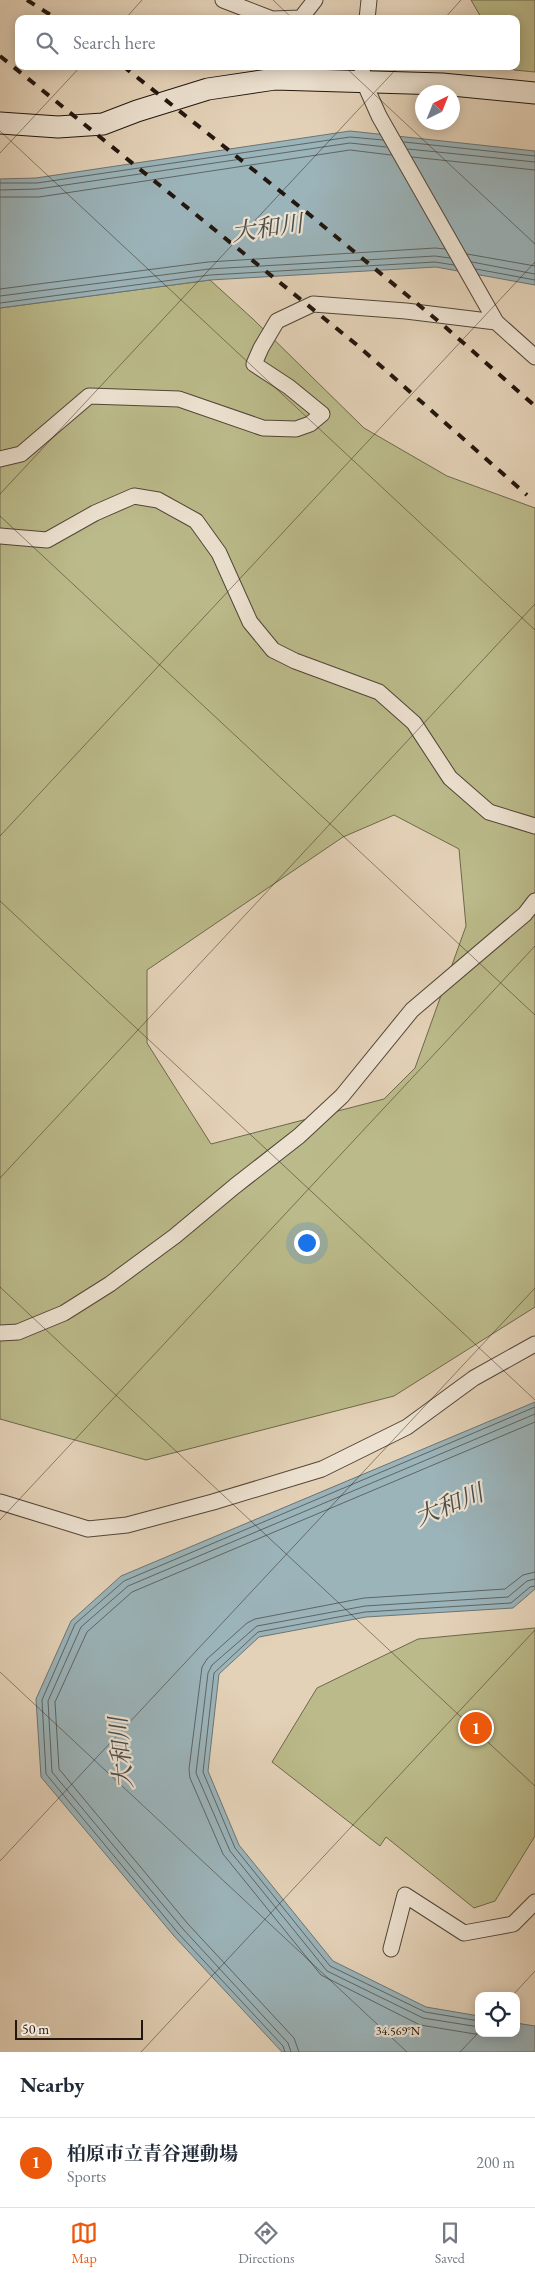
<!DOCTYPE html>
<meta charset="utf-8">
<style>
:root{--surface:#fff;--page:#f6f6f7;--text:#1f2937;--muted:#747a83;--line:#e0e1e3;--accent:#ea580c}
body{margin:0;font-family:"EB Garamond","Noto Serif JP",serif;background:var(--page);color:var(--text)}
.controls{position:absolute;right:15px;bottom:15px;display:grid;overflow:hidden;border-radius:10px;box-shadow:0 2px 12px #0003}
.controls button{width:45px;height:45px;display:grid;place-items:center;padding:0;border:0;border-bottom:1px solid var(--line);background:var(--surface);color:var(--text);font:25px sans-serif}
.compass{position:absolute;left:415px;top:85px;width:45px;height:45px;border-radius:50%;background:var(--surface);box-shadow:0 2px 12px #0003;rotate:43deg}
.scale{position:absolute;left:15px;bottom:12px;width:128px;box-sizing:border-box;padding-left:5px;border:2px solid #22160e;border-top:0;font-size:14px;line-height:18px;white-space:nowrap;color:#22160e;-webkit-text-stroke:4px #ede2d1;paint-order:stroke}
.you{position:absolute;left:306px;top:1242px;width:18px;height:18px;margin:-12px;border:4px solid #fff;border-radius:50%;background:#1a73e8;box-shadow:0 0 0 8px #1a73e833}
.badge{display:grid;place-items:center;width:32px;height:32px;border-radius:50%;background:var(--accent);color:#fff;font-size:16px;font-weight:700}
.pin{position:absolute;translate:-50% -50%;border:2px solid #fff;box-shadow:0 1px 5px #0006}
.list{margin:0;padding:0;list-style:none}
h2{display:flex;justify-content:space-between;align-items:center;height:65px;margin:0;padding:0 20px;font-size:21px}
h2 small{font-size:16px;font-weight:400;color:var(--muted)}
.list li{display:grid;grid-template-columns:32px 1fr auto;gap:15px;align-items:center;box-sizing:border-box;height:90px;padding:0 20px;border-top:1px solid var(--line)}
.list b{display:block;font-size:19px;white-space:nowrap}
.list p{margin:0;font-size:16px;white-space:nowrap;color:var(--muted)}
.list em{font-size:16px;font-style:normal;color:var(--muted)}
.icon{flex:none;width:28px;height:28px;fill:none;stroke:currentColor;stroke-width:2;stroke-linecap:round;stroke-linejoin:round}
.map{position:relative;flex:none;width:535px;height:2052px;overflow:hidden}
.search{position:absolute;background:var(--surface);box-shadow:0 2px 12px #0003;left:15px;right:15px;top:15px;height:55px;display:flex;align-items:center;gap:12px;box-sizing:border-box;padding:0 18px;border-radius:10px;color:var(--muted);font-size:19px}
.sheet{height:155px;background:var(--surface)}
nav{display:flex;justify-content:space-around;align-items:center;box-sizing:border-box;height:70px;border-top:1px solid var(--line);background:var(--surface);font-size:14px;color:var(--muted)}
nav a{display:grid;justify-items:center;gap:2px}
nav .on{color:var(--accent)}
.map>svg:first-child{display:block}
.green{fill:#bbba8a;stroke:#6e684c;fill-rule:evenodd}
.water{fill:#9bb4ba;stroke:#6b7575}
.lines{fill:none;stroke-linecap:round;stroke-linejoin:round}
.shore{stroke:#5e6564;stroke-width:1}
.minor-casing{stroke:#524538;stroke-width:17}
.secondary-casing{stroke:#22160e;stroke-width:23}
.minor{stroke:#ede2d1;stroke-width:15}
.secondary{stroke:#ede2d1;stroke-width:21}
.rail{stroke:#22160e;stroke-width:4;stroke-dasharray:9 9;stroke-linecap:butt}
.ticks{fill:none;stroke:#22160e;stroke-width:1;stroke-opacity:0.45}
.labels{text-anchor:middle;stroke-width:4.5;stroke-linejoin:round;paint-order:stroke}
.water-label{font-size:24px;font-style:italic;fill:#4c4d4a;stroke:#ede2d1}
.ticks-label{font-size:12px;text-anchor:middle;fill:#22160e;stroke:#ede2d1;stroke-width:4.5;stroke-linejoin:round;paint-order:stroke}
</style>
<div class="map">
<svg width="535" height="2052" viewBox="0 0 535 2052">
<rect width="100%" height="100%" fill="#e4d2b8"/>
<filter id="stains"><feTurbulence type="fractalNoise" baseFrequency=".004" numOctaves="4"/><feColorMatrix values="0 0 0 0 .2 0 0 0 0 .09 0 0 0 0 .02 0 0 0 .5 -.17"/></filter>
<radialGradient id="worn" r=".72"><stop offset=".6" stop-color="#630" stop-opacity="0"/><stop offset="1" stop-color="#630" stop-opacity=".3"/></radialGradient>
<path class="green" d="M471 0H535V72L514 70 512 66H516V19H482Z
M210 280 253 319 364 428 447 476 535 508V1307L394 1396 146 1460 0 1419V308ZM394 815 459 849 466 926 415 1068 384 1099 211 1144 147 1043V970L343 837Z
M535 1628V1836L495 1901 474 1908 386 1837 380 1846 272 1762 317 1688 418 1639Z"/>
<path class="water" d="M350 131 535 151V285L436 267 210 280 0 308V179L36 178Z
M535 1402V1589L513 1608 366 1617 259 1637 219 1674 208 1771 239 1845 333 1961 426 2007 479 2016V2033H516V2023L535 2026V2052H282L174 1936 41 1777 36 1699 71 1621 121 1576Z"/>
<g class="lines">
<path class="shore" d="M404 142 535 156
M408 149 535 162
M412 157 535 170
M0 183H37L350 137 383 140
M0 190 38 189 350 143 386 147
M0 197H39L350 150 391 155
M467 254 535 266
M472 262 535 274
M476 269 535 280
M0 289 208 262 435 248 445 249
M0 296 209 269 435 256 450 258
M0 303 210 275 435 262 454 265
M479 2021 425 2012 330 1966 235 1848 203 1772 214 1673 258 1632 365 1612 511 1603 530 1587 535 1586
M479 2027 423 2018 327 1971 230 1851 196 1773 208 1673 212 1665 257 1626 365 1606 508 1597 527 1581 535 1579
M485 2033 475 2034 420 2025 321 1975 223 1854 190 1778 189 1769 202 1667 207 1659 247 1623 255 1619 364 1598 505 1589 523 1575 535 1572
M285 2052 283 2046 178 1933 46 1774 42 1700 75 1624 124 1581 535 1407
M291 2052 288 2043 183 1929 52 1772 48 1701 81 1627 128 1586 535 1414
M299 2052 294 2038 188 1924 59 1769 55 1702 87 1632 132 1592 535 1422"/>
<defs>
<path id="minor" d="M223 0 272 19 301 18 315 0
M367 19 369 0
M362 66 363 80 379 116 496 322 535 357
M0 459 21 454 89 396 179 399 263 428 296 429 310 424 322 414 289 387 254 364 261 348 277 321 313 304 406 311 496 322
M0 536 47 540 95 513 134 496 158 500 196 521 219 553 250 622 273 650 295 661 379 692 414 723 450 778 489 812 535 826
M0 1333 18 1332 64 1313 110 1284 175 1236 235 1186 299 1136 342 1096 412 1010 525 914 535 901
M0 1502 88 1529 127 1525 213 1502 322 1469 407 1427 474 1378 535 1344
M391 1949 405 1895 464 1933 513 1924 535 1902"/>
<path id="secondary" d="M0 123 58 127 103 124 137 111 208 89 275 79 442 84 535 93"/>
</defs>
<use href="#minor" class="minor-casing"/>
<use href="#secondary" class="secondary-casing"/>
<use href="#minor" class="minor"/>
<use href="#secondary" class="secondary"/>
<path class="rail" d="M27 0 57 19
M0 56 357 345 527 495
M123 66 305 211 443 325 535 406"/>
</g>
<path class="ticks" d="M273 0 293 19M125 19 142 0M444 19 461 0M344 66 535 244M0 131 535 630M0 153 81 66M0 494 399 66M0 516 535 1015M0 836 535 262M0 901 535 1400M0 1178 535 604M0 1287 535 1786M0 1520 535 946M0 1672 407 2052M0 1861 535 1288M512 1996 535 1971M141 2052 535 1630M460 2052 479 2032"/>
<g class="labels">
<g class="water-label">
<text transform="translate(267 228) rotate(-8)" y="8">大和川</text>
<text transform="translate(449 1505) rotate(-22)" y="8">大和川</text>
<text transform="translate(121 1753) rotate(-95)" y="8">大和川</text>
</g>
</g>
<g class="ticks-label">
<text x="398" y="2035">34.569°N</text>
</g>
<rect width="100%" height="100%" filter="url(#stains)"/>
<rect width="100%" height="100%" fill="url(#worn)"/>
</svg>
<div class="controls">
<button><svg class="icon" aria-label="locate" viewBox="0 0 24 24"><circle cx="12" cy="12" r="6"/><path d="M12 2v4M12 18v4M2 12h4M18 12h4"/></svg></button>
</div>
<svg class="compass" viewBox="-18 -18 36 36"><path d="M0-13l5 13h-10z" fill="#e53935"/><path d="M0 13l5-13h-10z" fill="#747a83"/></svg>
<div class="scale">50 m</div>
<div class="you"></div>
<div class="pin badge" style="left:476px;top:1728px">1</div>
<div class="search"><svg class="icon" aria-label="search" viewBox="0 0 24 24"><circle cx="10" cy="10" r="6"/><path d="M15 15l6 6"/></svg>Search here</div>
</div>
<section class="sheet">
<h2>Nearby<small></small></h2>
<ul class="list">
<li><span class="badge">1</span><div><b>柏原市立青谷運動場</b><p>Sports</p></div><em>200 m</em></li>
</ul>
</section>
<nav>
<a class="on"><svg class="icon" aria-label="map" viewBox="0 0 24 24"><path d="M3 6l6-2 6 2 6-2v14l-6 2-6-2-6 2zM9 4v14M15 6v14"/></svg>Map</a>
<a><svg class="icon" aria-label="directions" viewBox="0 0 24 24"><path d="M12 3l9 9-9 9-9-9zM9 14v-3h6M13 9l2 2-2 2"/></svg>Directions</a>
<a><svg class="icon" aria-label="saved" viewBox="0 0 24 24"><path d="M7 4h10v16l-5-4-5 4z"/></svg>Saved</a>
</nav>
